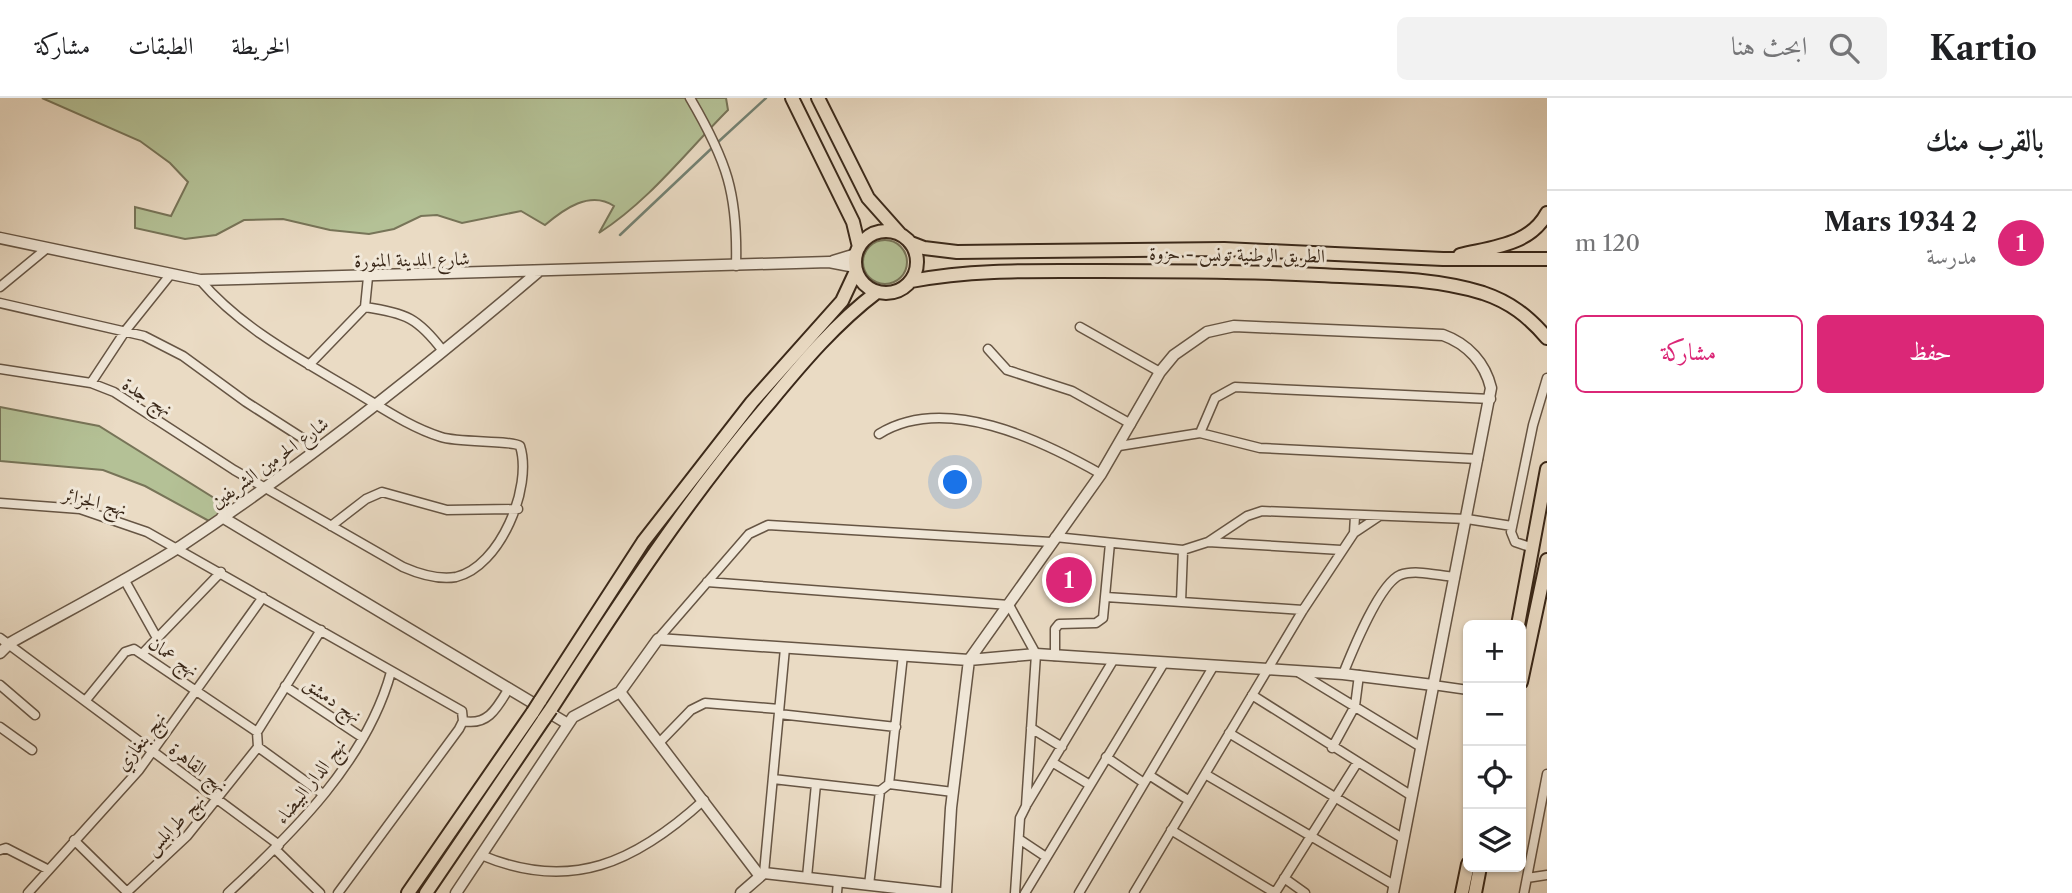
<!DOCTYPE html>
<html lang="ar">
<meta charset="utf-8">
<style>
:root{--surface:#fff;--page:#f2f2f2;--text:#202124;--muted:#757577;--line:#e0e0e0;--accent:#db2777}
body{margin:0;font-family:"Libre Caslon Text",Amiri,serif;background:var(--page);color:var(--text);direction:rtl}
.controls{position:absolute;right:21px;bottom:21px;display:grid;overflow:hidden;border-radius:10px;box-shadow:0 2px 5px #0004}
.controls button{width:63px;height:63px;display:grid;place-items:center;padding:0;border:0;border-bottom:2px solid var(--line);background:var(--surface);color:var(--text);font:35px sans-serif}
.you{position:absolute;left:956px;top:385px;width:24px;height:24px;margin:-18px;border:5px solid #fff;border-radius:50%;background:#1a73e8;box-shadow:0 0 0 10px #1a73e833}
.badge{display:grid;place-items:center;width:46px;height:46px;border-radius:50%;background:var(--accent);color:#fff;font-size:23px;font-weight:700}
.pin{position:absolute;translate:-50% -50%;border:4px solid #fff;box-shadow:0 2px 7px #0006}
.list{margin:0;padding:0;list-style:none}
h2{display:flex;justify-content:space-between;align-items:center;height:91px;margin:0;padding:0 28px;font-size:30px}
h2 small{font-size:23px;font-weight:400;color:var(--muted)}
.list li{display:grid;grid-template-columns:46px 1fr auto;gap:21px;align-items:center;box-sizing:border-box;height:105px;padding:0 28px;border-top:2px solid var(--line)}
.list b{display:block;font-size:26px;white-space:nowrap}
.list p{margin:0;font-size:23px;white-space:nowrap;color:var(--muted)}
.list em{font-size:23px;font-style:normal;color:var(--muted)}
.actions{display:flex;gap:14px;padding:21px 28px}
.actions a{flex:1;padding:16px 0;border:2px solid var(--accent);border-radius:10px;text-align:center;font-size:24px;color:var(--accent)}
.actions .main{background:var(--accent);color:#fff}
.icon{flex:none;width:38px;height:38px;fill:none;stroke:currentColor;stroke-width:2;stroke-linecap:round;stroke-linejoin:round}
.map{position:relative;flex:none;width:1547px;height:795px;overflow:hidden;direction:ltr}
header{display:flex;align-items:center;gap:42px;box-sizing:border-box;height:98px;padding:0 35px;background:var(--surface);border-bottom:2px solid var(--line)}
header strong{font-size:33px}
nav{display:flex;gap:38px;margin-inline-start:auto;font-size:24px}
.search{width:490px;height:63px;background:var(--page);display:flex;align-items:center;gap:18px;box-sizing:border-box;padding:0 24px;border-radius:10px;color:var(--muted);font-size:26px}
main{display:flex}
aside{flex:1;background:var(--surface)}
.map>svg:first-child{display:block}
.green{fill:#b4c196;stroke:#777458;stroke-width:2}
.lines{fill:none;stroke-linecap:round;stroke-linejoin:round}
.stream{stroke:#738172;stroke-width:2.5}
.minor-casing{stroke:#654;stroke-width:11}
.tertiary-casing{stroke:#654;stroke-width:13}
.trunk-casing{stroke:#3a2819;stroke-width:16}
.minor{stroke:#f1e8d9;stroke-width:8}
.tertiary{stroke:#f1e8d9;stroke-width:10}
.trunk{stroke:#eadbc4;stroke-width:12}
.trunk-bridge-casing{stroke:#3a2819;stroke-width:16;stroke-linecap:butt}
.trunk-bridge{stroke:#eadbc4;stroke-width:12}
.labels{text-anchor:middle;stroke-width:6;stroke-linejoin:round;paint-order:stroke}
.street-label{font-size:19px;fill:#3a2819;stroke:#f1e8d9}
</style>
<header>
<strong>Kartio</strong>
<div class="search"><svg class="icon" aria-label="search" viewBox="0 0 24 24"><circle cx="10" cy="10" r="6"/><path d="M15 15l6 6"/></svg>ابحث هنا</div>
<nav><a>الخريطة</a><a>الطبقات</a><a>مشاركة</a></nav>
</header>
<main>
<aside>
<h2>بالقرب منك<small></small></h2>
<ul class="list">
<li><span class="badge">1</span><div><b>2 Mars 1934</b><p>مدرسة</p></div><em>120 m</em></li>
</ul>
<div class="actions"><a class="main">حفظ</a><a>مشاركة</a></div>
</aside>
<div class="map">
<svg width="1547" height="795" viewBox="0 0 1547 795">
<rect width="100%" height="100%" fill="#eadbc4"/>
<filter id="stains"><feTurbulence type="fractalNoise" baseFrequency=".00286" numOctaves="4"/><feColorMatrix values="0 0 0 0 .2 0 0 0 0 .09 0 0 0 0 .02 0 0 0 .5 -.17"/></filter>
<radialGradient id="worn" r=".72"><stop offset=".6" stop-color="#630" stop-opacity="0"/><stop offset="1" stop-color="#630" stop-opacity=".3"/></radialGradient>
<path class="green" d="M42 0H726L728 12C686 54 650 102 599 135L614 108C590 92 564 111 545 127L521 113 462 125 437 117 421 118 394 131 369 136 330 132 283 121 244 122 216 137 185 141 135 130V109L171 118 188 84 170 65 140 43Z
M863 164a22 22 0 1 1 44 0a22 22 0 1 1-44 0Z
M0 309 99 328 230 410 209 423 145 388 103 372 0 363Z"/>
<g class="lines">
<path class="stream" d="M717 45 766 0
M620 137 712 50"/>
<defs>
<path id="minor" d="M690 0C727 63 738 96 736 168
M0 189 46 151
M0 205 144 238 183 258 246 304 318 350
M365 209C406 215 418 220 443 253
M1080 229 1160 274
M988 251 1007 272 1072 293 1131 326
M309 267 365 209 368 179
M0 271 91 285 114 294 234 372 403 469C419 476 438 482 456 479 500 469 533 389 520 348 512 342 459 345 441 339 409 329 381 309 352 292 298 260 241 230 200 182
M91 285 126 232 170 177
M1200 335 1215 300 1235 289 1491 301
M879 336C945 295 1041 342 1101 376
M1119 348 1200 335 1260 350 1478 361
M0 405 80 411 147 434 462 613 463 623 459 631 338 795
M331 428 366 401 382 394 447 412 518 411
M1354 435 1378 419
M1055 439 1183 452 1208 444 1341 452
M1208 444 1247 418 1262 413 1467 421 1512 428
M1533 450 1515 444 1511 434 1533 327 1547 280
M124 481 157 540
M707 484 1009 507 1036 556 1026 708 1020 720 1015 795
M1106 499 1303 512
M1181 504 1183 452
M0 540 279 747
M658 541 749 436 768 427 1051 444
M143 555 221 474
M1055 558V531L1059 526 1096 525 1103 520 1110 445
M1298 574 1421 649
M1343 576C1352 554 1379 486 1400 477 1416 471 1439 478 1455 479
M0 587 35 617
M1433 587 1468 592
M285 588 363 640
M1252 597 1412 698
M86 602 125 554 134 551 257 634
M779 616 896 629
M463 623C488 628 497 610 509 590
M0 629 32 652
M1031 630 1062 649
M1229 635 1404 741
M660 644 691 612 705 605 779 611
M258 649 323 696
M1332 650 1355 608 1359 577
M1106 659 1144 685
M1052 664 1090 687
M1205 676 1394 787
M1149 677 1188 702
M773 681 880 693 889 686 953 694
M889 686 903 557
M1027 706 1114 561
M1171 732 1275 795
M1019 741 1046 759
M74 742 127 794
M275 751 320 795
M0 752 6 750 47 771
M481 757C571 795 636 764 704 702
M764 775 785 550
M807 779 816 686
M1284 780 1305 795
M1527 780 1547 777
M869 787 880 693
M28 795 139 672 263 499
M126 795 187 738 258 649 257 634 321 532
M228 795C294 734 367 662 391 574
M837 795 838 783
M1025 795 1164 565
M1079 795 1213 569
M1134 795 1303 512 1354 435 1355 418
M1275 795 1357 665
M1524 795 1547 676"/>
<path id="tertiary" d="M0 140 200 182 829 164 855 169
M833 163 856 156
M222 419 568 626
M0 555 10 545C67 513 126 483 181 448 306 365 424 271 538 174
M620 594 759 777
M456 795 573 619 620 594 658 541 969 562 1036 556 1343 576 1433 587
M741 795 764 775 941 795
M946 795 951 710 969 562 1101 376 1160 274 1174 257 1207 234 1234 228 1443 237C1468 246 1485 265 1491 290L1393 795"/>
<path id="trunk" d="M792 0 853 124 859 149
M818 0 868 100 900 136
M855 164a31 31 0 1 1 62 0a31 31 0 1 1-62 0Z
M911 145 924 150 957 154 1224 151 1443 161H1547
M1460 157C1493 149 1530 147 1547 115
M911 183C974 171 1037 173 1101 173 1174 173 1247 173 1319 177 1373 180 1431 179 1483 195 1510 204 1528 218 1547 240
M1518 527 1547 371
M1521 584 1547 462
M540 603 643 444 752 304 842 203 856 173
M551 611C620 504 688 400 770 304 803 264 836 225 877 194
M408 795 533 614
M426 795 544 621
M1462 795 1468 766
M1475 795 1480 769"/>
</defs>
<use href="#minor" class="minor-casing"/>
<use href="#tertiary" class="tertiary-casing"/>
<use href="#trunk" class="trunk-casing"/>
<use href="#minor" class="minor"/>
<use href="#tertiary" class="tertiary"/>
<use href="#trunk" class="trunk"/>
<defs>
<path id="trunk-bridge" d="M533 614 540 603
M544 621 551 611"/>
</defs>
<use href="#trunk-bridge" class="trunk-bridge-casing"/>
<use href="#trunk-bridge" class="trunk-bridge"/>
</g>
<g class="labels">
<g class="street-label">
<text transform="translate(1237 156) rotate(1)" y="7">الطريق الوطنية تونس - حزوة</text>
<text transform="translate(412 161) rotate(-1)" y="7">شارع المدينة المنورة</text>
<text transform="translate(148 298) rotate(32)" y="7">نهج جدة</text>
<text transform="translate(269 364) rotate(-36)" y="7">شارع الحرمين الشريفين</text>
<text transform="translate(95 403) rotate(14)" y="7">نهج الجزائر</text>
<text transform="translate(174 558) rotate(34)" y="7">نهج عمان</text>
<text transform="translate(333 601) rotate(34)" y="7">نهج دمشق</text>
<text transform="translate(140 643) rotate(-52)" y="7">نهج بنغازي</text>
<text transform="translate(199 669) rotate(38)" y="7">نهج القاهرة</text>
<text transform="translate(310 683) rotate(-52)" y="7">نهج الدار البيضاء</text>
<text transform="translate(174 726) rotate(-46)" y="7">نهج طرابلس</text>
</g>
</g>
<rect width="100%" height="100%" filter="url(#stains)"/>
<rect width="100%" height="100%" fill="url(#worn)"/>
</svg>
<div class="controls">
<button>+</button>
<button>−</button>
<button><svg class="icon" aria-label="locate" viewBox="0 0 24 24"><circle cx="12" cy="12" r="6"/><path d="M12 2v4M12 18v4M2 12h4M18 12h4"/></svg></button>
<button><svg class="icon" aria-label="layers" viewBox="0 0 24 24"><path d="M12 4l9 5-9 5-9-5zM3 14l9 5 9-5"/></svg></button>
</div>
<div class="you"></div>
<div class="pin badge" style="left:1069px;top:482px">1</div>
</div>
</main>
